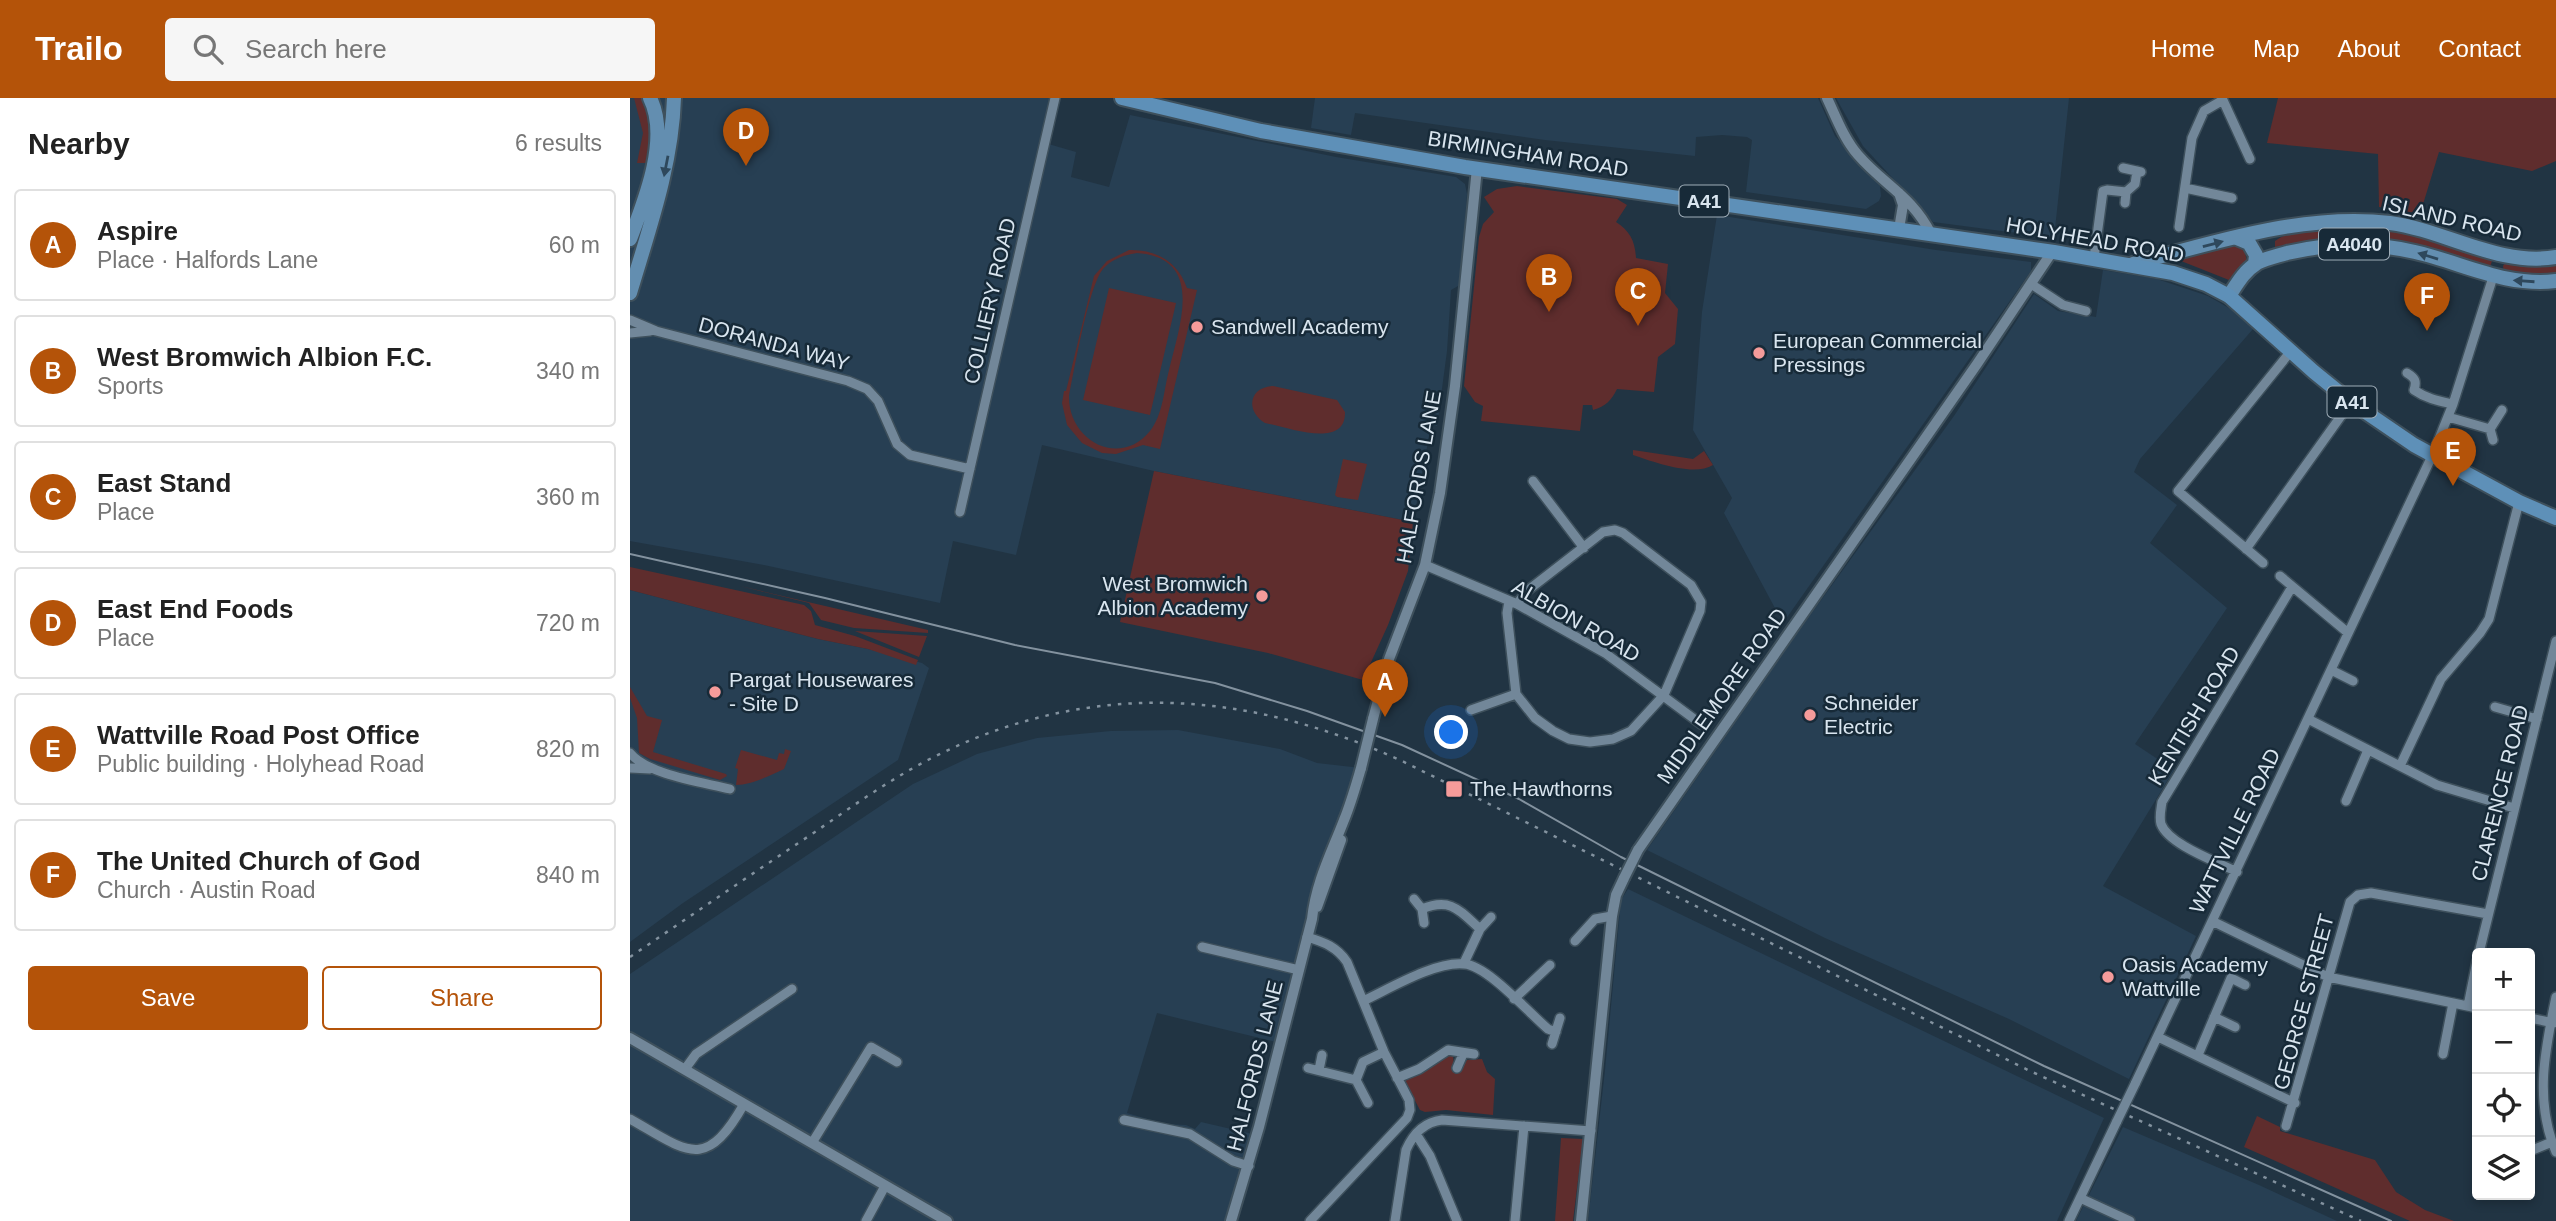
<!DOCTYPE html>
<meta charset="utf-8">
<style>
:root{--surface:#fff;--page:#f6f6f6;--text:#222;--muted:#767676;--line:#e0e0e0;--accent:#b45309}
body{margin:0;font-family:Arial,sans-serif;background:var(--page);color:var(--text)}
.controls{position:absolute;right:21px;bottom:21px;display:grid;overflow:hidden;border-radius:7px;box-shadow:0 4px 10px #0003}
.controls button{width:63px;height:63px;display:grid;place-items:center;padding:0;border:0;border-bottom:2px solid var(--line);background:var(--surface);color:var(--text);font:35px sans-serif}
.you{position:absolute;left:822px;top:635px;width:24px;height:24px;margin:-18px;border:5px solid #fff;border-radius:50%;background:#1a73e8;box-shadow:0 0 0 10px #1a73e833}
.badge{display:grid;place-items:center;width:46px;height:46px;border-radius:50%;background:var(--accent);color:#fff;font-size:23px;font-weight:700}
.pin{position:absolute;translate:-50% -58px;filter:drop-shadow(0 2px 4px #0008)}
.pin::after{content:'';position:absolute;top:37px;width:24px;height:21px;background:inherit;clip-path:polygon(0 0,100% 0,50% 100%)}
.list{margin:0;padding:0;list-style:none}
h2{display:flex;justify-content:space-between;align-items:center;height:91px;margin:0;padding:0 28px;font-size:30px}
h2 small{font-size:23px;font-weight:400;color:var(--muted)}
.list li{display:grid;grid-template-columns:46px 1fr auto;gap:21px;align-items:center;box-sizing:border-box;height:112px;margin:0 14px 14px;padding:0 14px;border:2px solid var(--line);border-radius:7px}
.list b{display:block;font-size:26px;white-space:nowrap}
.list p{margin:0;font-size:23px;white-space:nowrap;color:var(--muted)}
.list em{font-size:23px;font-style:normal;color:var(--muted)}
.actions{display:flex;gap:14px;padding:21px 28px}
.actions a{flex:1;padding:16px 0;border:2px solid var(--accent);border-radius:7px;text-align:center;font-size:24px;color:var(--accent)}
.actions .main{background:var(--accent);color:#fff}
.icon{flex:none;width:38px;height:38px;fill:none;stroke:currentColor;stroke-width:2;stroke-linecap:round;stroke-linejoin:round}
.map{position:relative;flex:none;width:1926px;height:1123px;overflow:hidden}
header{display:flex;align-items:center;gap:42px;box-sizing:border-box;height:98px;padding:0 35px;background:var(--accent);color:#fff}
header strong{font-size:33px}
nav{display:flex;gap:38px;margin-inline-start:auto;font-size:24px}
.search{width:490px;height:63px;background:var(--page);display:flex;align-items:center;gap:18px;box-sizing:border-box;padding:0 24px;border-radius:7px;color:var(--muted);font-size:26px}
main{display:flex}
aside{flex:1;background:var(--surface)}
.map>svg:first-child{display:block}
.built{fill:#273f53}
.green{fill:#5f2d2d;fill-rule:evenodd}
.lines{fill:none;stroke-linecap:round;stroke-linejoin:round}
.minor-casing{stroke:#3e505c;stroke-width:12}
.tertiary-casing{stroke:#3e505c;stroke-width:14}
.primary-casing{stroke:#3e505c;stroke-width:18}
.trunk-casing{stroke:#3e505c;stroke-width:18}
.minor{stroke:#728799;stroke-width:9}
.tertiary{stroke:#728799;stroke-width:10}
.primary{stroke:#638eb0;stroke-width:14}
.trunk{stroke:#5e90b8;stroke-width:14}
.tram{stroke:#83929f;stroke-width:2}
.rail{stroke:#83929f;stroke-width:2.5;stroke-dasharray:3.5 7;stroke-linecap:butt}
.minor-bridge-casing{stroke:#3e505c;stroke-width:12;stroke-linecap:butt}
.tertiary-bridge-casing{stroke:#3e505c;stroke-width:14;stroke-linecap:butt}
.minor-bridge{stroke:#728799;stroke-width:9}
.tertiary-bridge{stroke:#728799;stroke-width:10}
.oneway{fill:#2e485c}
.poi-dot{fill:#f59b9a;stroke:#172a38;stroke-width:2.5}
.labels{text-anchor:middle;stroke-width:5;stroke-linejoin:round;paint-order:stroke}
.shield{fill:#172a38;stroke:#9fadb8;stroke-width:2}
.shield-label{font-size:19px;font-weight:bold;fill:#d9e5ef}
.street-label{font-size:21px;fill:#d9e5ef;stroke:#172a38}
.poi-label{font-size:21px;fill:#d9e5ef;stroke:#172a38;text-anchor:start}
</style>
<header>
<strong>Trailo</strong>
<div class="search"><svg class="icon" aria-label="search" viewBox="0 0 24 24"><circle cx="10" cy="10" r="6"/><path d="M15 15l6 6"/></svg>Search here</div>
<nav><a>Home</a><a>Map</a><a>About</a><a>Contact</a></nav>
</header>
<main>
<aside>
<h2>Nearby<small>6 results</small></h2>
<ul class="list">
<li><span class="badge">A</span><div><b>Aspire</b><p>Place · Halfords Lane</p></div><em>60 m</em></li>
<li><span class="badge">B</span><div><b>West Bromwich Albion F.C.</b><p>Sports</p></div><em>340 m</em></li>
<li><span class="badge">C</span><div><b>East Stand</b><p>Place</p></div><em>360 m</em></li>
<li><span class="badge">D</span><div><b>East End Foods</b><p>Place</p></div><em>720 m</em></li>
<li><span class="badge">E</span><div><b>Wattville Road Post Office</b><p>Public building · Holyhead Road</p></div><em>820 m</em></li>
<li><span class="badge">F</span><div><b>The United Church of God</b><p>Church · Austin Road</p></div><em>840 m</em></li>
</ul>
<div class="actions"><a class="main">Save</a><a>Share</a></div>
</aside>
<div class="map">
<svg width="1926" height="1123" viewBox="0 0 1926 1123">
<rect width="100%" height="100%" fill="#213443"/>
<path class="built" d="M0 0H425L415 45 446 54 441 79 479 89 500 17 706 59 826 79 835 86 837 96 830 187 821 192 817 253 807 328H801L783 424 524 373 412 347 386 457 323 443 310 505 134 467 0 443Z
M685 0H1188L1205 38 1250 88 1251 98 1249 103 1236 111 1116 94 1122 42 1117 39 1092 37 1066 39 1065 58 915 42 725 15 721 37 681 30Z
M1206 0H1439L1424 140 1303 124 1233 48Z
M1087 117 1306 152 1401 164V173L1153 525 1094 415 1102 400 1063 332 1072 214Z
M1473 172 1527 181 1578 198 1604 213 1623 231 1510 361 1504 374 1547 407 1520 445 1597 510 1505 646 1544 672 1473 788 1566 838 1499 981 1379 921 1195 840 1017 752 1171 530 1324 318 1404 196 1428 213 1466 219Z
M0 492 188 541 238 551 292 565 299 570 268 662 53 805 0 844Z
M548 632 650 651 687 665 731 670 650 945 527 915 497 1015 535 1026 556 1027 565 1031 571 1024 627 1037 601 1123H0V876L283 686 347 656 407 640 481 633Z
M998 791 1474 1020 1427 1123H958L975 972 991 802Z
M1493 1029 1629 1087 1707 1123H1446Z"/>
<path class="green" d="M4 0H14C23 21 20 43 16 65H7L13 35Z
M1648 0H1926V63L1902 73 1809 54 1790 116 1749 109 1748 56 1637 45Z
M887 88 987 101 997 107 986 124C1000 133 1005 143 1006 160L1038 166 1035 195 1048 211 1045 246 1028 259 1024 294 987 291C981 303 976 308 963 312L962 307H953L950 333 851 323 853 308 845 304 834 288 849 139 853 126 864 114 854 99 867 91Z
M1716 126 1763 129 1864 157 1859 172 1732 140 1670 144 1645 149V143C1665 129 1692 129 1716 126Z
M1606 146 1614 150 1617 163 1604 180 1599 182 1546 161Z
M499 152C526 151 548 164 557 190L567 192 530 351 513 347 486 356 472 355 452 345 437 327 432 305 434 293H436L464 178 477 163ZM507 155C576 160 549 229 539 272 534 291 533 317 520 333 489 371 438 342 439 298 444 273 459 187 473 171 482 161 494 157 507 155Z
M1877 162H1926V179L1874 175 1873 168Z
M479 190 546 205 520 317 453 302Z
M643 288 707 302 715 314C716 352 657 329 635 325 615 313 619 289 643 288Z
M1003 352 1063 361 1074 353 1083 367C1064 379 1024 364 1003 357Z
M713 361 737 366 728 402 707 399 705 397Z
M524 373 783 424 778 473 758 527 733 582 638 555 490 524Z
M0 469 174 507 181 513 185 527 225 538 288 562 286 567 238 551 188 541 0 492Z
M110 488 298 532V535L224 530 191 522 179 505Z
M225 533 297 538 289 559Z
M0 589 17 618 32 622 23 654 96 676 97 678 90 682 20 661 9 655 7 620 0 600Z
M155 651 161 653 154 671C139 678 121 687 106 687L108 671 105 670 111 652 147 662 149 655 154 656Z
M818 956 823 957 824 968 830 970 837 962 852 961 857 974 865 981 863 1017 816 1012 795 1014 790 1012 774 982Z
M1627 1018 1650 1029V1033L1745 1062 1766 1094 1795 1112 1824 1123H1780L1614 1049Z
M931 1040 953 1041 943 1123H925Z"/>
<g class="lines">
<defs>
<path id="minor" d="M1592 0 1620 61
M1493 70 1511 74
M1555 90 1602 100
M1495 105 1496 94 1505 86 1507 73
M1549 129 1562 40 1574 13 1593 2
M1464 160 1473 93 1477 92 1496 94
M1401 186 1433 207 1456 213
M0 222 26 233 218 283 237 291 248 303 267 346 280 357 340 371
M0 235 20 233
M1777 275C1785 280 1787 283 1784 292 1797 301 1809 303 1823 306
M1818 319 1860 331
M1863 342 1860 331 1872 312
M903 383 954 450
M330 414 425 0
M1616 451 1721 304
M1633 465 1548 393 1661 253
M795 467 887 506 975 555 1071 626
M1650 478 1717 534
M879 503 877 515 886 596 905 620 923 633 939 641 960 644 983 641 1001 633 1034 597 1070 513 1071 504 1061 487 993 435 985 432 973 434 897 493 887 506
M1701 572 1723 583
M1865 609 1907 621
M841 612 886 596
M1678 621 1807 687 1884 710
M0 655C18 677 72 684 100 691
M1770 668 1811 581 1850 535 1859 521 1889 404
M0 670 20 671
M1716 703 1738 652
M1607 774C1588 764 1539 747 1531 726 1529 719 1531 711 1532 704L1662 489
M784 801 792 811 794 825
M792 811C821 799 830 813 850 831
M1582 823 1698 879 1847 910
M677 839C694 844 707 849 717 864L754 954 779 1002 780 1012 777 1020 680 1123
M945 843 965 821 982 818
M572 849 669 872
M1849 855 1926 543
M834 865 850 831 861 819
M1926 899C1915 951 1904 1003 1926 1054
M884 901 920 867
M733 903C759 891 805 863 834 866 857 867 899 915 918 931L926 934
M1838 908 1847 863
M1584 919 1605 929
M1900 920 1924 925
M1528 939 1665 1005
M922 946 930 920
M1813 956 1823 905
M1568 957 1601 880 1615 887
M678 970 726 982
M827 970 833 956
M55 971 66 956 162 891
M689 972 692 957
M767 980 789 971 818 952 844 956
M1505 986 1802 358 1823 306 1863 179
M738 1005 726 982 733 964 754 954
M0 1021C57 1053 75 1075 114 1006
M494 1022 560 1036 603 1063 619 1068
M1656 1028 1720 804 1728 797 1741 795 1858 816
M786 1036 800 1058 827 1123
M182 1045 241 949 267 964
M1900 1053 1922 1044
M1450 1100 1500 1123
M236 1123 255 1088
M765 1123 776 1052C783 1036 794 1024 812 1022L961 1033
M885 1123 894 1028
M1439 1123 1487 1023"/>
<path id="tertiary" d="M1197 0C1206 19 1214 41 1228 57 1254 87 1282 98 1301 136
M1269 95 1273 107 1269 131
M743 621 759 561 795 467 810 395 825 288 847 70
M1008 752 1347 266 1422 154
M687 809 711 742
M0 940 317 1123
M601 1123 629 1029 682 821C686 784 701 756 714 722 721 705 726 687 731 670
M951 1123 982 818 986 797 994 780"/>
<path id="primary" d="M1607 140 1619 145 1626 157 1625 166
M0 141C15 102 40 40 20 0
M1503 166C1585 144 1674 115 1760 125 1815 132 1869 169 1926 159
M0 195C19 131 42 67 44 0
M1599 198C1607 186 1614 173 1627 165 1636 160 1647 158 1657 155 1700 145 1742 144 1785 154 1833 165 1875 189 1926 183"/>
<path id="trunk" d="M492 0 631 33 835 69 1424 154 1543 175 1576 186 1599 198 1684 274 1721 304 1784 347 1889 404 1926 420"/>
</defs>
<use href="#minor" class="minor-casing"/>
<use href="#tertiary" class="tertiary-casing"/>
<use href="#primary" class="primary-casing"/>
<use href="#trunk" class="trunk-casing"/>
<use href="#minor" class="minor"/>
<use href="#tertiary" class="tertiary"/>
<use href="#primary" class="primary"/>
<use href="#trunk" class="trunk"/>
<path class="tram" d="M0 456 195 500 385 547 585 585 677 613 772 647 889 701 991 759 1414 968 1761 1123"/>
<path class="rail" d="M0 859C62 817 123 775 185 734 227 705 269 675 316 653 469 581 621 594 772 663L1400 973 1731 1123"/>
<defs>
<path id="minor-bridge" d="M1487 1023 1505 986"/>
<path id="tertiary-bridge" d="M731 670 743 621
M994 780 1008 752"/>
</defs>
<use href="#minor-bridge" class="minor-bridge-casing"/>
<use href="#tertiary-bridge" class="tertiary-bridge-casing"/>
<use href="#minor-bridge" class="minor-bridge"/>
<use href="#tertiary-bridge" class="tertiary-bridge"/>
</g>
<defs><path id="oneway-solid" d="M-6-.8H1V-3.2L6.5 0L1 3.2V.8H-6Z" transform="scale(1.75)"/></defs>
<g class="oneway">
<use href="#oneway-solid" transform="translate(36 68) rotate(101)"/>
<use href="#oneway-solid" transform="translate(1583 146) rotate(-15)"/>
<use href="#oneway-solid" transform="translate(1798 158) rotate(-163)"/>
<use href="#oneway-solid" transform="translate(1894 183) rotate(-176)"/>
</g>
<g class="poi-dot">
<circle cx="567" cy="229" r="7"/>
<circle cx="1129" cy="255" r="7"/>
<circle cx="632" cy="498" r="7"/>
<circle cx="85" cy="594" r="7"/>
<circle cx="1180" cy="617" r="7"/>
<rect x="815" y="682" width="18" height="18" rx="3.5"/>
<circle cx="1478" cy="879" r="7"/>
</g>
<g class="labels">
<g class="shield">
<rect x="1049.5" y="87.5" width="49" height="31" rx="5"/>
<rect x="1689" y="130.5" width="70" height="31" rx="5"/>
<rect x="1697.5" y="288.5" width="49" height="31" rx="5"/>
</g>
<g class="shield-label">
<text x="1074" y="110">A41</text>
<text x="1724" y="153">A4040</text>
<text x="1722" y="311">A41</text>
</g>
<g class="street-label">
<text transform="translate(898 56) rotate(9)" y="7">BIRMINGHAM ROAD</text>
<text transform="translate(1822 121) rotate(13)" y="7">ISLAND ROAD</text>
<text transform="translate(1465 142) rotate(10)" y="7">HOLYHEAD ROAD</text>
<text transform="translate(360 203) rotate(-77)" y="7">COLLIERY ROAD</text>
<text transform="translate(144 246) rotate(15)" y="7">DORANDA WAY</text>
<text transform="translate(789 379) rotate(-80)" y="7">HALFORDS LANE</text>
<text transform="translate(946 523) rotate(30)" y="7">ALBION ROAD</text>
<text transform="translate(1092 598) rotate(-55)" y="7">MIDDLEMORE ROAD</text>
<text transform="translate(1564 618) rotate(-59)" y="7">KENTISH ROAD</text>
<text transform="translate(1870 695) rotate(-76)" y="7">CLARENCE ROAD</text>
<text transform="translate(1605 733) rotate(-64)" y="7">WATTVILLE ROAD</text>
<text transform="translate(1674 904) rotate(-75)" y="7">GEORGE STREET</text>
<text transform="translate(625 968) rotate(-76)" y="7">HALFORDS LANE</text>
</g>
<g class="poi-label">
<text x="581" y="236">Sandwell Academy</text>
<text x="1143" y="250">European Commercial<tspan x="1143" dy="24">Pressings</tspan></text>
<text x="618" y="493" text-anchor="end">West Bromwich<tspan x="618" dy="24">Albion Academy</tspan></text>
<text x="99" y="589">Pargat Housewares<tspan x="99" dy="24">- Site D</tspan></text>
<text x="1194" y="612">Schneider<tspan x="1194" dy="24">Electric</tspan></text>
<text x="840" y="698">The Hawthorns</text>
<text x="1492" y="874">Oasis Academy<tspan x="1492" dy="24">Wattville</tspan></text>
</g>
</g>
</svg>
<div class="controls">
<button>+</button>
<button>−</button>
<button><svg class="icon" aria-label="locate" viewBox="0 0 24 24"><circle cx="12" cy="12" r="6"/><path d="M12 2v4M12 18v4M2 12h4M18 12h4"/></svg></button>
<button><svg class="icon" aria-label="layers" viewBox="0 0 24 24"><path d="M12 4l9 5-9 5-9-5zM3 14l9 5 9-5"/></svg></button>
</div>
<div class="you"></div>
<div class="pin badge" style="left:755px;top:619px">A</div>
<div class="pin badge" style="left:919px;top:214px">B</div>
<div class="pin badge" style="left:1008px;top:228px">C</div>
<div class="pin badge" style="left:116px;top:68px">D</div>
<div class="pin badge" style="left:1823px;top:388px">E</div>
<div class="pin badge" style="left:1797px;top:233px">F</div>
</div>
</main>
